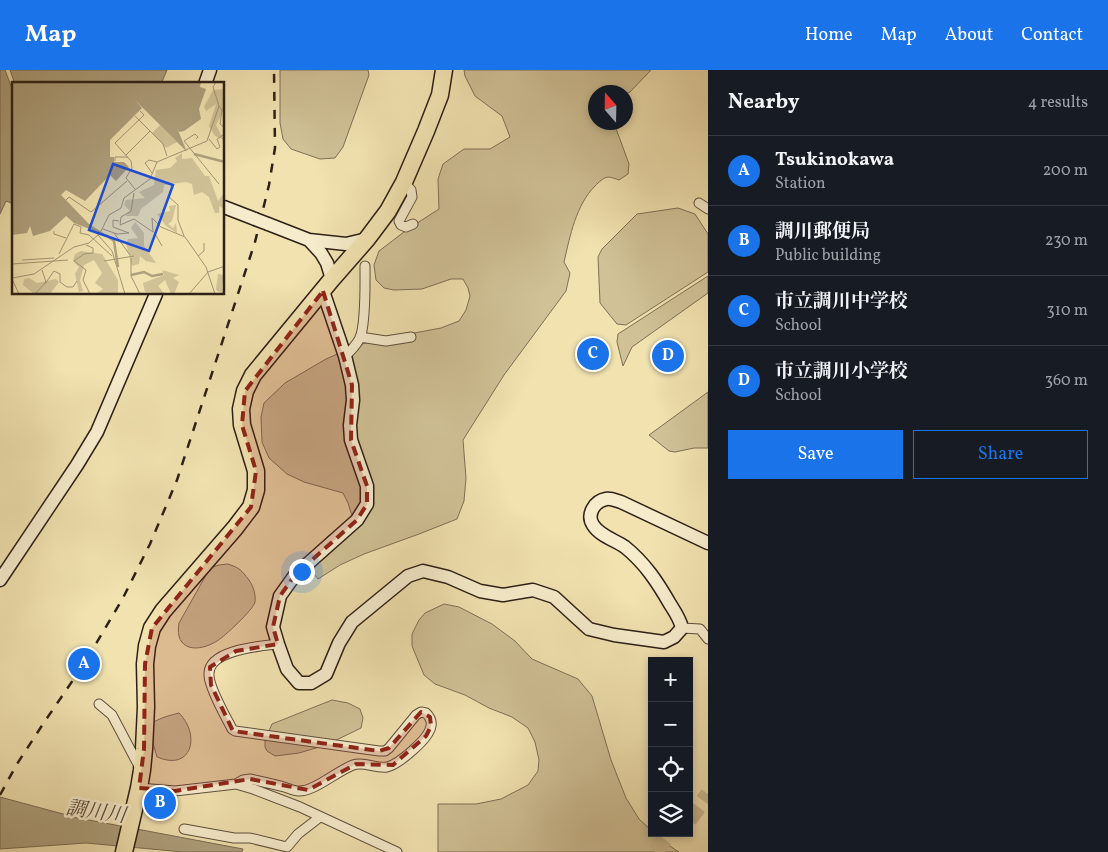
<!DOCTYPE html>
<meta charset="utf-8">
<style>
:root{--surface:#171b24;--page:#242831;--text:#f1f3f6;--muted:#9ea1a6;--line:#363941;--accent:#1a73e8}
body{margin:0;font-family:Vollkorn,"Noto Serif JP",serif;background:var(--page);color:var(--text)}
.controls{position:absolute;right:15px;bottom:15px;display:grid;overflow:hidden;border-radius:0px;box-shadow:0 2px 8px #0003}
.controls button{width:45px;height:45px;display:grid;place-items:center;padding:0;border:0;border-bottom:1px solid var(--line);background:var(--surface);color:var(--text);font:25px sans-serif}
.compass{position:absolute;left:588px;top:15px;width:45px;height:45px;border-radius:50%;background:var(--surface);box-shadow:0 2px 8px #0003;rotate:340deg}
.you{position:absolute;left:301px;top:501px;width:18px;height:18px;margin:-12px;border:4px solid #fff;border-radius:50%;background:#1a73e8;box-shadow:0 0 0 8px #1a73e833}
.badge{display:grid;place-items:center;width:32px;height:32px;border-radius:50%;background:var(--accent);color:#fff;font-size:16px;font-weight:700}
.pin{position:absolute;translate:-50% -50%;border:2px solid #fff;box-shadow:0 1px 5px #0006}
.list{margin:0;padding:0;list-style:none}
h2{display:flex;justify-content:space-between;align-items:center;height:65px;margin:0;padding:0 20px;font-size:21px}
h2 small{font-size:16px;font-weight:400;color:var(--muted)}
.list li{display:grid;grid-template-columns:32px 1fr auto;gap:15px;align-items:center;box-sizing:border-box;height:70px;padding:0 20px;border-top:1px solid var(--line)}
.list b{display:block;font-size:19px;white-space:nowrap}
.list p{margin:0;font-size:16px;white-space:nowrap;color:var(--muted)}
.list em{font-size:16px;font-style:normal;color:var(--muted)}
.actions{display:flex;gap:10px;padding:15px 20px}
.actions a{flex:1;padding:11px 0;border:1px solid var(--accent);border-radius:0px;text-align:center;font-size:18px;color:var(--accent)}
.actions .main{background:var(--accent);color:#fff}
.icon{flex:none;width:28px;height:28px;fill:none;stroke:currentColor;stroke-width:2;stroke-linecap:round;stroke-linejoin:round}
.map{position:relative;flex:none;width:708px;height:782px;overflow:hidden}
header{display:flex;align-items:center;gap:30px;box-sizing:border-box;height:70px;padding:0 25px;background:var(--accent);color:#fff}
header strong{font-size:24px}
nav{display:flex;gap:28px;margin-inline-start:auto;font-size:18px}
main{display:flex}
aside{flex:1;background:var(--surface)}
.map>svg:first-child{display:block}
.green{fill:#d0c196;stroke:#7e7056}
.water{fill:#aea07c;stroke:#7a6d53}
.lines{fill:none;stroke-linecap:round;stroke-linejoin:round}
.highway-tunnel{stroke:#cabb91;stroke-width:16;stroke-dasharray:16 8;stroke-linecap:butt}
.street-casing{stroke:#5e503c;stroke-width:11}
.secondary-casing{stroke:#2d2016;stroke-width:15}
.highway-casing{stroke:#2d2016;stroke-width:19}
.street{stroke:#f6eccc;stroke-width:9}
.secondary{stroke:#f6eccc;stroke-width:12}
.highway{stroke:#f1e2b0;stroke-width:16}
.rail{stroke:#2d2016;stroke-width:2.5;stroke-dasharray:9 9;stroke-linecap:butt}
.secondary-bridge-casing{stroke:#2d2016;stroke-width:15;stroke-linecap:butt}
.secondary-bridge{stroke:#f6eccc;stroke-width:12}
.marked{fill:#8f2418;fill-opacity:0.2;stroke:#8f2418;stroke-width:4;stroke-dasharray:10 6;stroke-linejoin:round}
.labels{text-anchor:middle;stroke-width:5;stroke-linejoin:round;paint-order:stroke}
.water-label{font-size:20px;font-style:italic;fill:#5a4d3a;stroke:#f6eccc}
.inset-river{fill:none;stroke:#aea07c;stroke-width:2.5}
.inset-road{fill:none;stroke:#a39472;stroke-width:1}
.view{fill:#1d4ed8;fill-opacity:0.15;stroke:#1d4ed8;stroke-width:2.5}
.inset-edge{fill:none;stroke:#2d2016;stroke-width:2.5}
</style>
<header>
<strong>Map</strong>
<nav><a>Home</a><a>Map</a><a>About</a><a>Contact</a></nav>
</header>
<main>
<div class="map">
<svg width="708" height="782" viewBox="0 0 708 782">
<rect width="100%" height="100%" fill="#f1e2b0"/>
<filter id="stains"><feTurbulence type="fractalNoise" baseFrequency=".004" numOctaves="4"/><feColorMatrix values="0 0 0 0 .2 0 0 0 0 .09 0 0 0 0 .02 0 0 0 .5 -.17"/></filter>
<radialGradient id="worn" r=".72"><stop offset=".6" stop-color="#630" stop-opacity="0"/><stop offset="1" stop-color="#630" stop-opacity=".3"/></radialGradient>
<path class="green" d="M280 0H368L369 5 343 77 335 88 320 89 291 79 283 69 280 53Z
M464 0H651L630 22 626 24V22H596V52L614 53 629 94 628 104 619 110C616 109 611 107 608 107 603 108 599 112 595 116 576 135 570 166 564 192L570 203 566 221 504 305 463 370 466 408 464 431 457 449 419 464 364 484 340 495 318 509 314 504 317 478 328 466 343 458 352 446 348 433 343 423 304 412 287 404 269 388 262 372 261 347 264 333 285 313 326 289 358 275 387 268 441 258 459 251 466 240 470 226 468 218 463 209H451L422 219 394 220 384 218 376 210 374 195 379 181 408 159 439 139 438 109 443 94 464 79H490L510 67 502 46 475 26 465 6Z
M678 138 695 144 708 164V202L626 255 617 254 600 233 598 187 602 179 637 144Z
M708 206V223L632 277 623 296 617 272 618 264Z
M708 322V378H694L675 382 669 381 649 365Z
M228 494C240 498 241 500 249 510 253 516 256 524 255 532 254 539 224 567 217 571 198 583 174 581 179 553L210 498 219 495Z
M444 534 459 537 492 554 515 571 532 589 578 609 592 626 611 690 626 728 639 749 652 761V763H654L662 771 679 782H438V734H476L501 729 528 715 538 701 539 690 535 672 528 658 512 647 489 638 465 625 435 614 424 605 412 576V564L419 550 425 543Z
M332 630 348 633 360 639 363 648 361 658 326 675 299 683 275 686 267 681 265 677V670L272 654Z
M179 643C201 665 192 702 157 687L148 656C158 648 168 646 179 643Z"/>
<path class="water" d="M0 0H5L14 24V134L6 131 0 144Z
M10 0H167L161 14H15Z
M0 727 78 748 243 779 242 782H183L86 773 0 779Z"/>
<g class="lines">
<path class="highway-tunnel" d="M689 750 708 724
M655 782 670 763"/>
<defs>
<path id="street" d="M404 112 411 120 412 127 399 151 401 155 406 157 413 154
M699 133 708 139
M360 267 386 271 411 267
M345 286C351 281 356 275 360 268 366 253 365 214 365 196
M682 558 700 559 708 569
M99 634 112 645 140 698
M236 714 243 710 250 709C261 711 272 714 284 717 288 718 294 721 298 721 314 722 337 701 353 695 364 691 376 699 387 697 399 694 429 669 431 656 432 651 429 646 426 643L421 642 416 645 389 678 385 681H379L235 661 232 659 230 655C224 644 209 616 209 605 207 580 260 576 278 574
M139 718 175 721 236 714 253 719 300 737 397 782
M184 759 234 768H250L287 777 298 764 320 747"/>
<path id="secondary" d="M205 14 210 0
M224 137 255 149
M268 154 309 170 321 183 327 193 332 209
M309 170 346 174 367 169
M323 221 345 286 352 315 353 330 350 355 351 370 367 416V434L357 450 295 505 280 526 273 557 278 574 287 599 299 613H311L326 604 339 573 352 552 408 506 423 501 448 507 480 521 503 525 533 520 554 527 589 559 614 565 664 572 674 567 682 558C680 549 675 542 670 534 658 513 645 493 625 477 615 470 600 466 593 455 586 444 595 431 606 429 611 428 617 431 621 432L708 473
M0 510 77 395 97 362 156 224"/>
<path id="highway" d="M124 782 139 718 142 700 144 679 146 637 145 594 147 576 152 558 163 541 235 458 251 437 256 420V401L242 355 241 339 245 321 253 305 332 209 367 169 388 141 404 112 426 61 440 25 444 0"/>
</defs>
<use href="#street" class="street-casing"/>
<use href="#secondary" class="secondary-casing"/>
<use href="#highway" class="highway-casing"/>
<use href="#street" class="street"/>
<use href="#secondary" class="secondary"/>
<use href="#highway" class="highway"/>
<path class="rail" d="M0 725 17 694 43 654 84 594 123 528 150 474 177 410 255 172 269 115 275 78 274 0"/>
<defs>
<path id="secondary-bridge" d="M255 149 268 154"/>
</defs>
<use href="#secondary-bridge" class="secondary-bridge-casing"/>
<use href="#secondary-bridge" class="secondary-bridge"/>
</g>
<path class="marked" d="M323 221 352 315 351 370 367 416V434L357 450 295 505 280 526 273 557 278 574 236 581 210 597 211 615 233 661 379 681 389 678 421 642 430 647 431 656 426 666 393 695 356 694 308 720 250 709 175 721 139 718 144 679 145 594 152 558 251 437 256 401 242 355 245 321Z"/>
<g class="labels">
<g class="water-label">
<text transform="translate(96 741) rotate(8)" y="7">調川川</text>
</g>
</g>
<g transform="translate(12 12)">
<rect width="212" height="212" fill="#f1e2b0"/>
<path d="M212 7V27L204 43 212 58 203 54 197 44 204 22 194 29 192 25 201 8ZM148 43 165 60 154 66 140 51ZM170 71V77L180 76 193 94H197L206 119 212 111V127L207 124V131H203L197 115 190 110 182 113 180 102 174 100 152 103 151 110 129 127 126 134H113L118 129 112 123 114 118 133 116 127 110 142 103 144 88 158 86 165 79 163 76ZM164 123 160 139 156 142 161 146 164 141 165 151 154 144 145 132 158 129 157 124ZM123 140 132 151V164L144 181 134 179 128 174 127 182 120 184 114 162 116 157 126 156 119 146ZM69 169 90 172 106 198V212H83L91 207 83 201 90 191 82 178 72 183 68 198 71 209 67 210 63 192 67 185 61 179 63 172ZM150 188 167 193 161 196 167 200 162 212H159L153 198 146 204 153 212 133 210 131 201 152 193ZM206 192 212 193 210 205 212 212 204 208ZM17 196 25 201 44 197 47 200 38 212H22L11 203 12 197Z" fill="#d0c196"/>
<path d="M0 0H189L188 5 194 7 187 27 189 37 172 49 167 50 165 46 175 70 123 18 130 26 98 58V75H102V80H112L117 85 104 99 98 93 73 119 54 108 49 113 77 142 98 155 62 141 54 134 38 149 21 154 18 144 15 151 0 153Z" fill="#aea07c"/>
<path class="inset-river" d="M182 72 213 80M94 153 102 159 106 185M119 193 132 190 140 194 151 192"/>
<path class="inset-road" d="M207 24 210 28 208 42 213 46M123 34 151 62 155 74M184 57 186 55 183 52 172 59 207 102M197 57 205 67 208 65 205 57 213 52M114 73 138 49M103 79V75H116M140 91 133 81 137 78 145 80M123 107 114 96 120 86 119 79 103 61 132 33 128 29M122 111 119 129 109 135 108 143 122 137 141 150 140 136 149 145 173 155 194 185 203 212M156 114 166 123V138L172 154M54 118 57 115 79 130 115 99M91 147 105 152 117 151 101 145V138L107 139M42 149V152L54 156M142 150 150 164M102 151 118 173M86 153 100 169 113 212M74 163 81 166V171L72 172 62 179 74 188 71 198 78 212M47 172 62 142 69 145 68 151 77 153 100 174M186 174 192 169V161M119 176V194L128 212M10 178 42 176M92 179 122 174M0 182 56 178M0 196 22 192 62 165 77 161 88 151 97 133 109 126 112 116 138 97 145 80 195 59 207 24 201 5 204 0M0 197 7 212M33 202 42 189 48 192V200L55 205H61L65 199M23 212 34 200 30 188M177 212 196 190 213 184"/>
<path class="view" d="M101 82 161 103 137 169 77 148Z"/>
<rect width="212" height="212" class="inset-edge"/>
</g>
<rect width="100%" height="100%" filter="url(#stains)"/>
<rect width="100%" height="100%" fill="url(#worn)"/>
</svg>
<div class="controls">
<button>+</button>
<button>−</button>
<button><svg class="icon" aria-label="locate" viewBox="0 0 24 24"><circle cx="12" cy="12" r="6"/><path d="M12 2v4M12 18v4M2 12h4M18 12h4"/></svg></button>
<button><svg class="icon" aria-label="layers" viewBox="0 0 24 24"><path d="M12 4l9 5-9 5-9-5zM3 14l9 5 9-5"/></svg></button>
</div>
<svg class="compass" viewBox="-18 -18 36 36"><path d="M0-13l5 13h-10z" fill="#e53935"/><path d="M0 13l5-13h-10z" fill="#9ea1a6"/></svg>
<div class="you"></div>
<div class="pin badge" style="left:84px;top:594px">A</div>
<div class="pin badge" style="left:160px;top:733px">B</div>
<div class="pin badge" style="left:593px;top:284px">C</div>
<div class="pin badge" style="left:668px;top:286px">D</div>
</div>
<aside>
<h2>Nearby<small>4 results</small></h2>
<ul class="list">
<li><span class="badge">A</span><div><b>Tsukinokawa</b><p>Station</p></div><em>200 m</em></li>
<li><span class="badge">B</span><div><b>調川郵便局</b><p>Public building</p></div><em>230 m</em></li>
<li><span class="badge">C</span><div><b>市立調川中学校</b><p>School</p></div><em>310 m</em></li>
<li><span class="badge">D</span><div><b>市立調川小学校</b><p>School</p></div><em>360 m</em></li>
</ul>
<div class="actions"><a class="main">Save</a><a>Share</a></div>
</aside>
</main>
